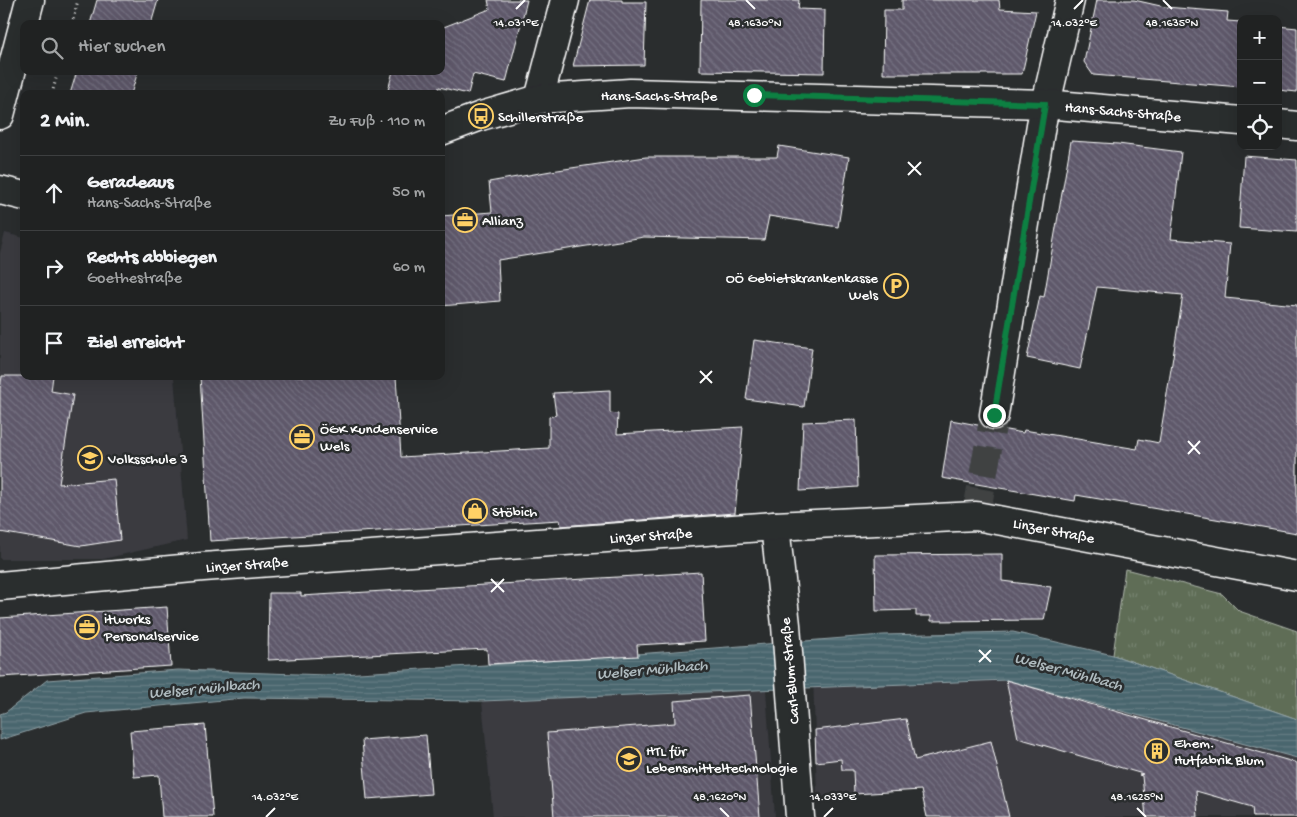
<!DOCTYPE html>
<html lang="de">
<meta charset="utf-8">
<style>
:root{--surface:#202222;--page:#2d2f2f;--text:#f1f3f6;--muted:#a2a4a5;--line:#3d3f40}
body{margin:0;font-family:"Gochi Hand",sans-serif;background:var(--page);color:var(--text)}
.controls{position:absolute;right:15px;top:15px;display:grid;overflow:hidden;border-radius:10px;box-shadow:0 5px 20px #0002}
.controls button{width:45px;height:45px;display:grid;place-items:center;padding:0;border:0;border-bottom:1px solid var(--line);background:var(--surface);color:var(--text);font:25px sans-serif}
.stop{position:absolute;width:15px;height:15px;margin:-11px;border:4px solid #0b8043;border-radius:50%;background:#fff}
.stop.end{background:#0b8043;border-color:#fff;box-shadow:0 1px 5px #0008}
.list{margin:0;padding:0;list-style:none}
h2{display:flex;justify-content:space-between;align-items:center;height:65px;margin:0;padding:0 20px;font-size:21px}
h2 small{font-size:16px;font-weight:400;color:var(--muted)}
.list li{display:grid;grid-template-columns:32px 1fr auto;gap:15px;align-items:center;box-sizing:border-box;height:75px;padding:0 20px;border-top:1px solid var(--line)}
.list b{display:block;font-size:19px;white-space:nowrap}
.list p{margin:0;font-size:16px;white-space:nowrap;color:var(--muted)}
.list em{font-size:16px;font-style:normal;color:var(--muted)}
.icon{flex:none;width:28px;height:28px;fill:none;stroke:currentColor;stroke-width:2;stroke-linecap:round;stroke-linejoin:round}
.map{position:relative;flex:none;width:1297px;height:817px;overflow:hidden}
.search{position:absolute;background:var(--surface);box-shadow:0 5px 20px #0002;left:20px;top:20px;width:425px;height:55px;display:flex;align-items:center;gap:12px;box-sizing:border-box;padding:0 18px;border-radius:10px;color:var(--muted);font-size:19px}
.panel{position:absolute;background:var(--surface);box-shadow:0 5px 20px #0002;left:20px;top:90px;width:425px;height:290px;border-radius:10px}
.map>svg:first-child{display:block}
.built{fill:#3a3a40}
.park{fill:url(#park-tufts);stroke:#aeb6aa}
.water{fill:url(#water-rules);stroke:#92a3a8}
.building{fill:url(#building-back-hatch);stroke:#fff}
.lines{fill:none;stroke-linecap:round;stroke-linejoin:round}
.street-tunnel{stroke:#3f4243;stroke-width:28;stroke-dasharray:28 14;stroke-linecap:butt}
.street-casing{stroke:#fff;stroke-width:31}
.secondary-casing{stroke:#fff;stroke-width:31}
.primary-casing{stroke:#fff;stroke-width:31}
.path{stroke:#fff;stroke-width:3;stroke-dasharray:1 4;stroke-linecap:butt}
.street{stroke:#2a2d2e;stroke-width:28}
.secondary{stroke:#2a2d2e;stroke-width:28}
.primary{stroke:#2a2d2e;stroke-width:28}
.route{stroke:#0b8043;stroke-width:6}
.ticks{fill:none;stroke:#fff;stroke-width:2}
.labels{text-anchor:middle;stroke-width:5;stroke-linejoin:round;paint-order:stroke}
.street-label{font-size:15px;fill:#fff;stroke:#2a2d2e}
.poi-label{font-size:15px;fill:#fff;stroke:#2a2d2e;text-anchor:start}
.water-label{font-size:16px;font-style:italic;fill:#aebabe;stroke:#2a2d2e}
.ticks-label{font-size:12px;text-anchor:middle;fill:#fff;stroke:#2a2d2e;stroke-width:5;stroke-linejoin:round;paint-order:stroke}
</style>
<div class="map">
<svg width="1297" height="817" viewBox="0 0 1297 817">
<defs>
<pattern id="park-tufts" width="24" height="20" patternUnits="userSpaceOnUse" patternTransform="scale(1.25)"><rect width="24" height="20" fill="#5e6d56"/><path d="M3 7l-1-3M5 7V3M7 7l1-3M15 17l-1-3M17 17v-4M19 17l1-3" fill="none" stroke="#76836f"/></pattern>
<pattern id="water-rules" width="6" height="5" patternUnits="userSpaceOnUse" patternTransform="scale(1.25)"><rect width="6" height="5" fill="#4a666e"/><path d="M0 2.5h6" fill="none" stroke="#657d84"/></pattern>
<pattern id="building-back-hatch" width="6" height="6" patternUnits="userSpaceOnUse" patternTransform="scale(1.25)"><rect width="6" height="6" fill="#5e596b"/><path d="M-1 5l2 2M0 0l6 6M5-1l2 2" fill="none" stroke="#767281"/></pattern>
</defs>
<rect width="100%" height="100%" fill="#2a2d2e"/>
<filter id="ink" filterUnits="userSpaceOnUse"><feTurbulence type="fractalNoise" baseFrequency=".02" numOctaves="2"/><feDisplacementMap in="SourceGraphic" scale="10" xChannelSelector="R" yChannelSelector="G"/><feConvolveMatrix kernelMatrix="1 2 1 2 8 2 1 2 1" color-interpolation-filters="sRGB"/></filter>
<g filter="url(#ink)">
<path class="built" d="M5 233 24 238V376H174L187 540 103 559H0V253Z
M996 669 1007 680 1297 758V817H927L921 790 817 797 813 675Z
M766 690 775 817H493L482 701Z"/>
<path class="park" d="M1125 569 1222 594 1239 611 1297 631V719L1113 655Z"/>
<path class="water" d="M1013 632 1113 655 1297 719V758L1006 680 482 701 244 698 86 713 0 740V714L6 712 47 680 178 670 327 675 533 662 883 635Z"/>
<path class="building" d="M97 0H158L151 24H90Z
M488 0H527L506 82 473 74 468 94 439 87 437 94H387L393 71H441V28L490 9Z
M590 0H622V2H646L644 65 573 66Z
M701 0H799L798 9 825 10 824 73 700 71Z
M902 0H999L1000 9 1036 11 1022 74H883L884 10H902Z
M1097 0H1134L1165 7 1228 12 1227 21 1241 22V87L1093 75 1084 62Z
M1278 26 1297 28V92L1278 90Z
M77 71H138L131 94H70Z
M1071 141 1118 144 1181 152 1171 239 1230 244 1225 298 1297 305V533L1076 495 1075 501 942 478 951 420 983 426 992 430 1001 429 1023 433 1024 430 1137 449 1139 439 1159 443 1183 295 1097 287 1080 369 1027 358 1040 296 1044 297Z
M779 146 849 157 838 227 769 216 764 240 644 237 498 260 500 301 441 306V216L492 212 489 182 551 171 646 157H777Z
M1244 156 1297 160V232L1239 228Z
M754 340 812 348 804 407 746 399Z
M2 376H53L51 391 73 395 59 484 114 479 120 540 81 546 0 532V389Z
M200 376H396L401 457 549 448V417L556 415 553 393 610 390V413L618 414 617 434 743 427 735 513 561 526 560 520 210 541Z
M856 420 858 487 800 491 803 422Z
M1002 554V581L1051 587 1044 620 931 621V616H916V610L876 611 875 555Z
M701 572 705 641 637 645 638 656 488 664 487 649 268 660 269 593H301V596Z
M167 607 171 666 0 677V618Z
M1006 680 1297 763V817H1253L1252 807 1196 791 1198 817H1146L1142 776 1139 775 1143 774 1018 738Z
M750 695 760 817H554L547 733 675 723 674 701Z
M906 719 915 760 991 741 1009 817H927L921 790 854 794 853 770H842L841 759 816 762 815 730Z
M205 725 213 817H162L159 775 134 777 130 731Z
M426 735 431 794 367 799 362 740Z"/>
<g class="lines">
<path class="street-tunnel" d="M976 516 994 415"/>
<defs>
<path id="street" d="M539 99 565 0
M0 115 30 0
M994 415 1041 125 1070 0
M775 526 786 625 800 817"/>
<path id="secondary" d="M0 586 203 567 775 526 976 516 1297 576"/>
<path id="primary" d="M1278 124 1297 126
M441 131 481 116 539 99 630 93 1045 104 1241 121
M0 190 24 196"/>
</defs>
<use href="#street" class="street-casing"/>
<use href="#secondary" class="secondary-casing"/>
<use href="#primary" class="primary-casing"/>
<path class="path" d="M72 24 78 0
M52 94 58 71"/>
<use href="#street" class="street"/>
<use href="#secondary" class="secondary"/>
<use href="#primary" class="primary"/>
</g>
</g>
<g class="lines" filter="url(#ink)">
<path class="route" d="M754 95 1045 104 994 415"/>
</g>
<path class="ticks" d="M746 0 755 9M1163 0 1172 9M516 9 525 0M1074 9 1083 0M908 162 921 175M908 175 921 162M700 371 712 383M700 383 712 371M1188 441 1200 454M1188 454 1200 441M491 579 504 592M491 592 504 579M979 650 991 662M979 662 991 650M720 808 729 817M1137 808 1146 817M266 817 275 808M824 817 833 808"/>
<defs>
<symbol id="bus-ring" viewBox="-11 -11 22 22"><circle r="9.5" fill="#2a2d2e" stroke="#ffd166" stroke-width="1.5"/><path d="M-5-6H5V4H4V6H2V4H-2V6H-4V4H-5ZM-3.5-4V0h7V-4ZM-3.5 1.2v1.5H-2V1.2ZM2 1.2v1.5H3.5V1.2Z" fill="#ffd166"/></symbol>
<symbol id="office-ring" viewBox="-11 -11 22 22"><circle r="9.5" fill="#2a2d2e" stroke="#ffd166" stroke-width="1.5"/><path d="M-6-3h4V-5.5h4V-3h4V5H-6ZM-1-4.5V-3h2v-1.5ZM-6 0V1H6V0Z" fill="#ffd166"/></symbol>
<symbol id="parking-ring" viewBox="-11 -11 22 22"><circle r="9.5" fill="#2a2d2e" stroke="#ffd166" stroke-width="1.5"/><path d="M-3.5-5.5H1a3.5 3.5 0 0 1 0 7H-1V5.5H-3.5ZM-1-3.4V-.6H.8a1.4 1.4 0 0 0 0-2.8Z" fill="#ffd166"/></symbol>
<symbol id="school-ring" viewBox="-11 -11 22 22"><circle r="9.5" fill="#2a2d2e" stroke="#ffd166" stroke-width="1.5"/><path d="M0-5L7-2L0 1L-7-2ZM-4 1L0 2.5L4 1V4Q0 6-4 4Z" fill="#ffd166"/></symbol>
<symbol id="shop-ring" viewBox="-11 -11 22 22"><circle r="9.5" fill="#2a2d2e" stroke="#ffd166" stroke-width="1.5"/><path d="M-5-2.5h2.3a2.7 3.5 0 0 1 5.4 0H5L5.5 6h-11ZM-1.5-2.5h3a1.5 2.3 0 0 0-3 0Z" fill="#ffd166"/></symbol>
<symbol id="building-ring" viewBox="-11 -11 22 22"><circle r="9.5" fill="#2a2d2e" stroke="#ffd166" stroke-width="1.5"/><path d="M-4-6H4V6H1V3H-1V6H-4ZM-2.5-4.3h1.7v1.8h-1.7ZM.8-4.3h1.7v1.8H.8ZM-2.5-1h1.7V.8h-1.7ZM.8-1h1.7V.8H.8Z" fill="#ffd166"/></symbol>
</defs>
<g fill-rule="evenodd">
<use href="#bus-ring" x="467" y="102" width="28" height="28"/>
<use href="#office-ring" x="451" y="206" width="28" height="28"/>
<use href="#parking-ring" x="882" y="272" width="28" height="28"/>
<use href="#office-ring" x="288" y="423" width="28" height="28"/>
<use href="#school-ring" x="76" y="444" width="28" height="28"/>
<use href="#shop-ring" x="461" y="497" width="28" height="28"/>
<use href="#office-ring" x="73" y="613" width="28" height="28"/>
<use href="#building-ring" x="1143" y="737" width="28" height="28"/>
<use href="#school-ring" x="615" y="745" width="28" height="28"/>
</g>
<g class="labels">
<g class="street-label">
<text x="659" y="100">Hans-Sachs-Straße</text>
<text transform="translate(1123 111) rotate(5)" y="5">Hans-Sachs-Straße</text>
<text transform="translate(1054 530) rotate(11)" y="5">Linzer Straße</text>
<text transform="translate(651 535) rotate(-4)" y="5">Linzer Straße</text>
<text transform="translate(247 564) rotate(-4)" y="5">Linzer Straße</text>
<text transform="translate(789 671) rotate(-95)" y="5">Carl-Blum-Straße</text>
</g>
<g class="poi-label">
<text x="498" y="121">Schillerstraße</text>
<text x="482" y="225">Allianz</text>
<text x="878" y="282" text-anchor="end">OÖ Gebietskrankenkasse<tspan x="878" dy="17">Wels</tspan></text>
<text x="320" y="433">ÖGK Kundenservice<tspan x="320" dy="17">Wels</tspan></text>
<text x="108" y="463">Volksschule 3</text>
<text x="492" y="516">Stöbich</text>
<text x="104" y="623">itworks<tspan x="104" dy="17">Personalservice</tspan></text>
<text x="1174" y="747">Ehem.<tspan x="1174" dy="17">Hutfabrik Blum</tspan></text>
<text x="646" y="755">HTL für<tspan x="646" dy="17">Lebensmitteltechnologie</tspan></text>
</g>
<g class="water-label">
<text transform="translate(652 668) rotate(-5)" y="6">Welser Mühlbach</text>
<text transform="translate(1069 670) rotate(15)" y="6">Welser Mühlbach</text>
<text transform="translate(204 687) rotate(-5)" y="6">Welser Mühlbach</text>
</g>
</g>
<g class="ticks-label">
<text x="516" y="26">14.031°E</text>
<text x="755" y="26">48.1630°N</text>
<text x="1074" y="26">14.032°E</text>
<text x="1172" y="26">48.1635°N</text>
<text x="275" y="800">14.032°E</text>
<text x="720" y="800">48.1620°N</text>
<text x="833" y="800">14.033°E</text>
<text x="1137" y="800">48.1625°N</text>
</g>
</svg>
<div class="controls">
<button>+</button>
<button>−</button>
<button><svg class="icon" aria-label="locate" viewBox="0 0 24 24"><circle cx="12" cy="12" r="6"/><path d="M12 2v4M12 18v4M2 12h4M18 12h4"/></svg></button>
</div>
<div class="stop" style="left:754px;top:95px"></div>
<div class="stop end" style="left:994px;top:415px"></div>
<div class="search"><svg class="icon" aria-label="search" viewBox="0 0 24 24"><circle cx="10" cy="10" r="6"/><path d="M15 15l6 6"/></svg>Hier suchen</div>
<section class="panel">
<h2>2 Min.<small>Zu Fuß · 110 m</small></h2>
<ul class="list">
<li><svg class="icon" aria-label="ahead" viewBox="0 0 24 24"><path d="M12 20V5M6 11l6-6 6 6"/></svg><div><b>Geradeaus</b><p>Hans-Sachs-Straße</p></div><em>50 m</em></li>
<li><svg class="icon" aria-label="right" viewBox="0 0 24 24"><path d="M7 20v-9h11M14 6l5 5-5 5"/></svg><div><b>Rechts abbiegen</b><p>Goethestraße</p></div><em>60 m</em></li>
<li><svg class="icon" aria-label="arrive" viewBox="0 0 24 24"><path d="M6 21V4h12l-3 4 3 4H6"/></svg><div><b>Ziel erreicht</b></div></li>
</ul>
</section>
</div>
